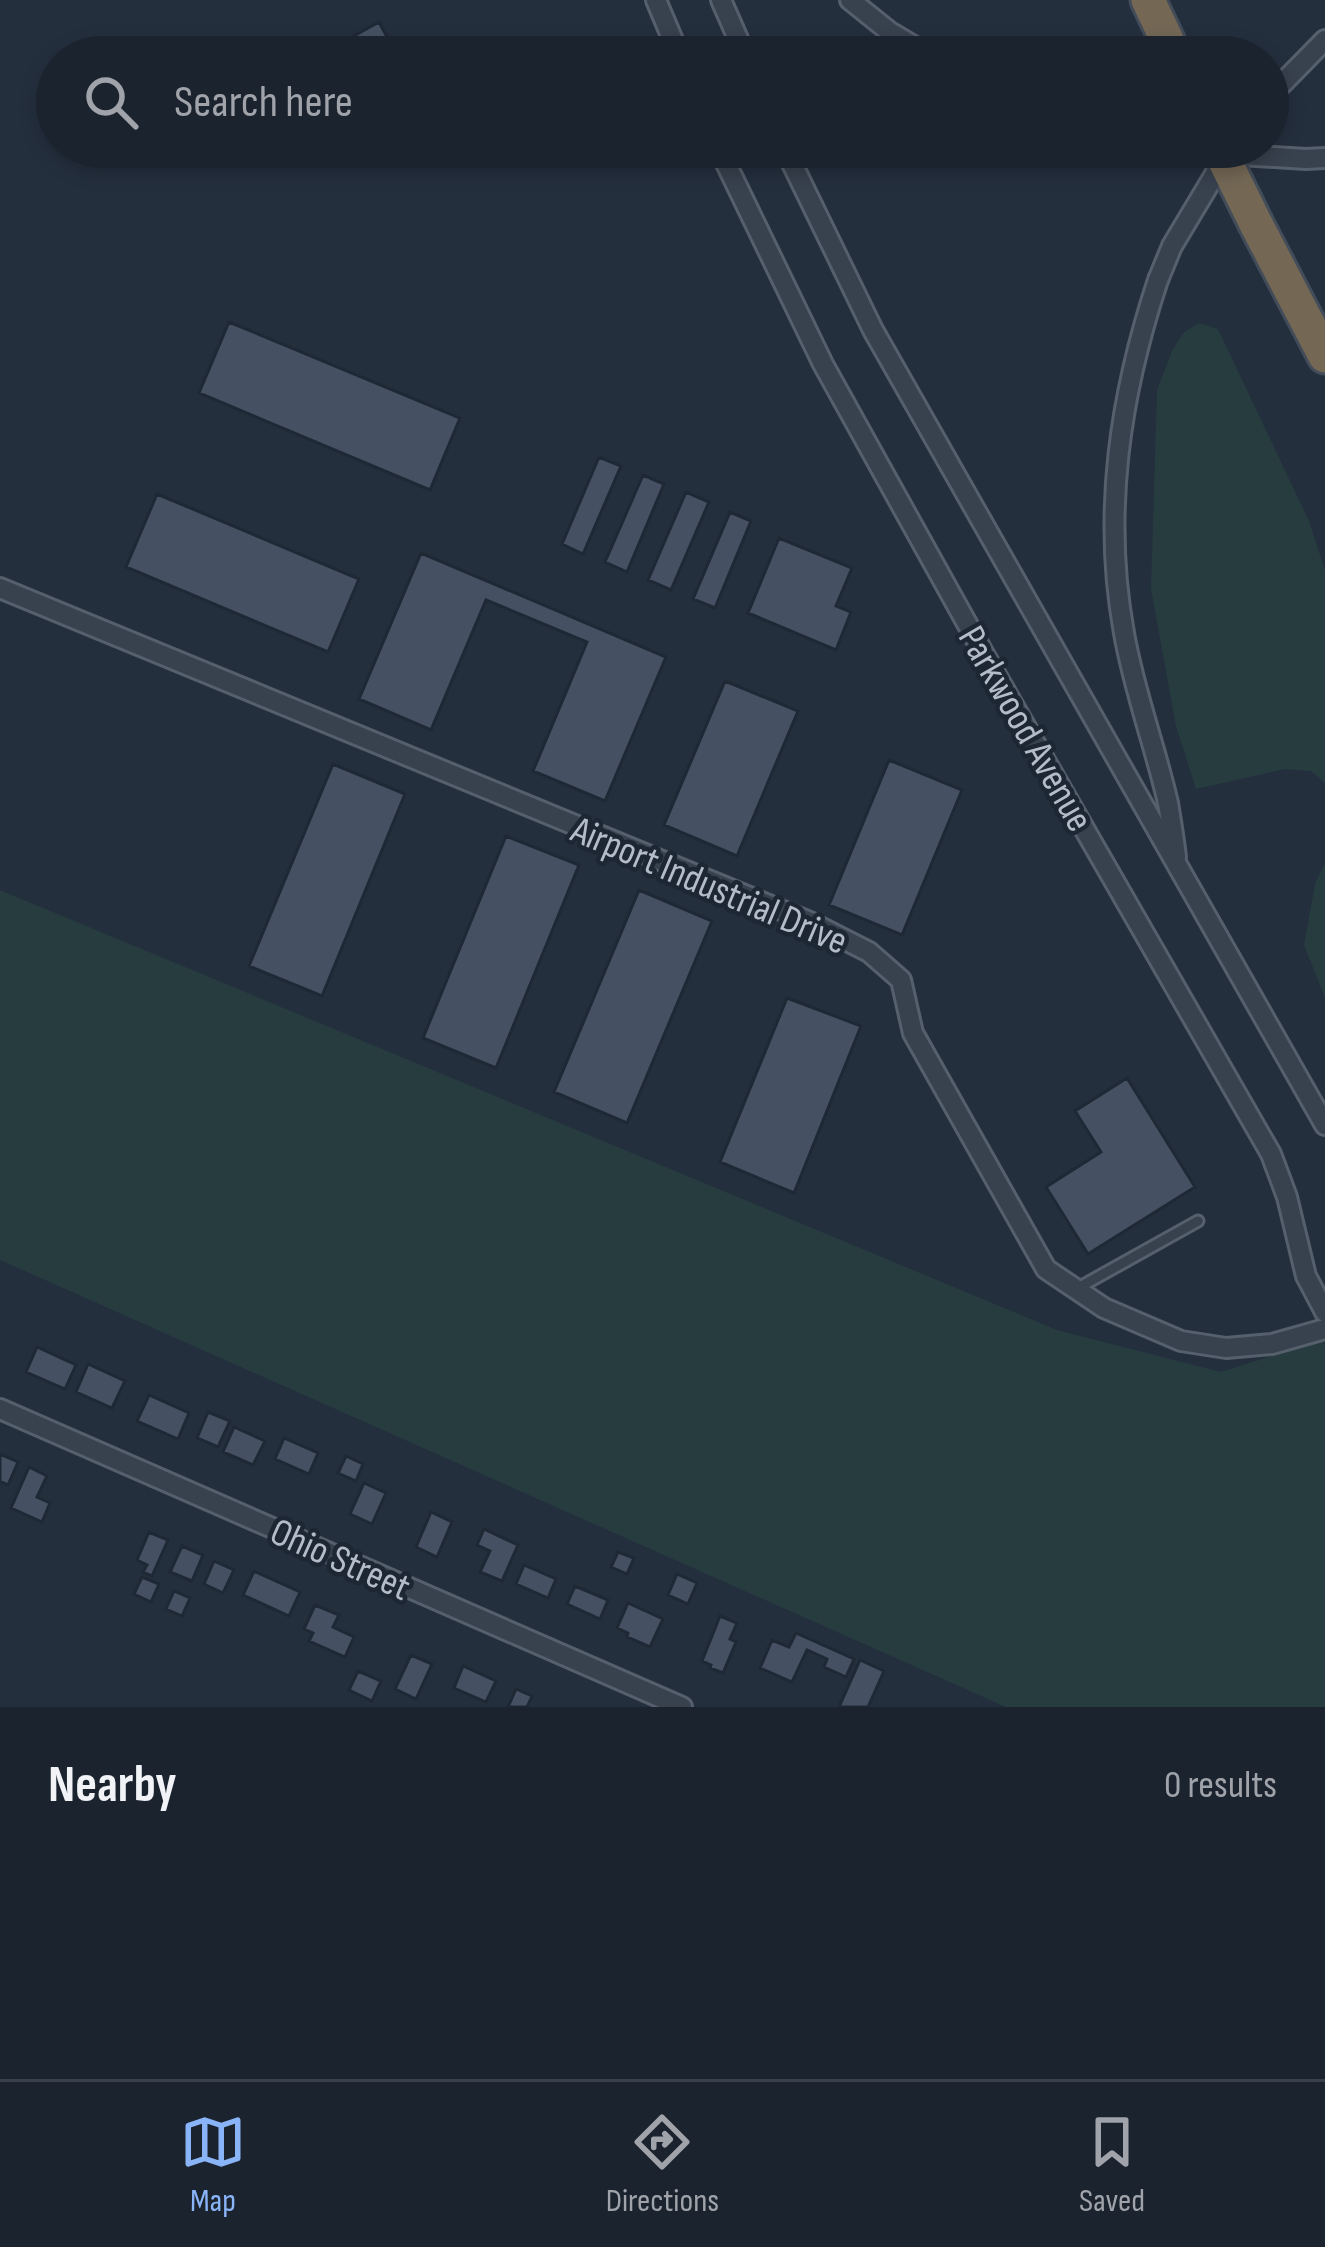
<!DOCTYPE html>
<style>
:root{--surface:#1b232e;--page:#282f3a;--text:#f1f3f6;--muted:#a0a4aa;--line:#39404a;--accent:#8ab4f8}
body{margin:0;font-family:"Sofia Sans Condensed",sans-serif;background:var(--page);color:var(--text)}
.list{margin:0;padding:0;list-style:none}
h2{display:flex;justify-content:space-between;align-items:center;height:156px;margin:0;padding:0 48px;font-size:51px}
h2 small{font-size:39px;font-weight:400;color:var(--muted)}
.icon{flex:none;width:66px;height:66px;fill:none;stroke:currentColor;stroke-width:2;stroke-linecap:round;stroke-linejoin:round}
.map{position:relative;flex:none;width:1325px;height:1707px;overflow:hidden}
.search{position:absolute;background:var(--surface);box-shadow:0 6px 18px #0003;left:36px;right:36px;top:36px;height:132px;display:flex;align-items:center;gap:30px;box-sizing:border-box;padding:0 42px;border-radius:66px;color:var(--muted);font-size:45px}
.sheet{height:372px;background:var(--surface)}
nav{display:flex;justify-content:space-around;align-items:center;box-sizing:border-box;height:168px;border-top:3px solid var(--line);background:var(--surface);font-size:33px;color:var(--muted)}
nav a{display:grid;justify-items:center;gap:6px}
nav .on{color:var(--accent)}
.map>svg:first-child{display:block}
.green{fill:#263c3f}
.building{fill:#455162;stroke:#1f2835;stroke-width:3}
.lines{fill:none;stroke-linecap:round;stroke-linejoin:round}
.lane-casing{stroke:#565f6c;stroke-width:15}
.street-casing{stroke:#565f6c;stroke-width:24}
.highway-casing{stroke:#434c59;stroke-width:39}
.lane{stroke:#38414e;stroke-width:9}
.street{stroke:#38414e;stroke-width:18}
.highway{stroke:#746855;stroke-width:33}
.street-bridge-casing{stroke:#565f6c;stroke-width:24;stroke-linecap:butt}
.highway-bridge-casing{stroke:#434c59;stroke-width:39;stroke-linecap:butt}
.street-bridge{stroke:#38414e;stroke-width:18}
.highway-bridge{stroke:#746855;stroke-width:33}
.labels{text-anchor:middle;stroke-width:9;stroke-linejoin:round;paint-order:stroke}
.street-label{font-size:39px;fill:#b4bcc9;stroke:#1d2633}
</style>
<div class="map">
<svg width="1325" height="1707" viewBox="0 0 1325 1707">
<rect width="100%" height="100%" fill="#242f3e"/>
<path class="green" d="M1199 323 1218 329 1309 521 1325 570V783L1311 771 1285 769 1196 789 1176 726 1151 589 1157 390 1172 351 1184 332Z
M1325 863V998L1304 945 1315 884Z
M0 890 1057 1330 1221 1372 1322 1340 1325 1344V1707H1006L0 1260Z"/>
<path class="building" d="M379 22 398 57H316Z
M229 322 460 418 430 490 199 393Z
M599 457 621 466 583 554 562 544Z
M643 475 664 484 627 572 605 562Z
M686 492 709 502 671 590 648 580Z
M157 494 359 579 328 652 126 567Z
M730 512 751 521 715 608 693 599Z
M779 538 852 568 836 606 851 612 836 650 748 613Z
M421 553 666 657 605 801 533 771 587 642 486 600 431 730 359 699Z
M725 681 798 711 737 856 664 825Z
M889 760 962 790 902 935 829 905Z
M333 764 405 794 322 996 249 966Z
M506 836 579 865 496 1068 423 1038Z
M639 890 712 921 627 1123 554 1092Z
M787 998 861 1026 794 1193 720 1162Z
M1127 1078 1195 1187 1088 1254 1046 1187 1101 1152 1075 1111Z
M37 1347 76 1365 65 1389 26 1372Z
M88 1364 125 1381 112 1408 76 1392Z
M149 1395 189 1413 178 1439 137 1421Z
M208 1412 230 1421 218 1447 197 1438Z
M234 1427 265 1441 253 1465 223 1452Z
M284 1438 318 1453 309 1474 275 1459Z
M0 1454 18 1462 8 1485 0 1481Z
M346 1456 363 1464 356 1481 338 1473Z
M29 1467 47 1476 37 1497 50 1503 42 1522 11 1508Z
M364 1483 386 1493 372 1524 350 1514Z
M431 1512 452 1522 437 1557 416 1547Z
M484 1529 518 1545 502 1581 480 1572 490 1551 477 1545Z
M149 1532 168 1540 152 1576 143 1572 147 1565 137 1560Z
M182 1546 203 1555 192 1581 170 1572Z
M618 1552 634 1558 627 1574 611 1567Z
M214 1561 234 1570 223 1593 204 1584Z
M524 1565 556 1579 548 1598 516 1584Z
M254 1571 300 1592 289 1616 243 1595Z
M677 1574 697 1583 688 1604 668 1595Z
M142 1577 159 1584 151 1602 134 1594Z
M575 1586 608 1600 600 1619 567 1604Z
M174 1591 190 1598 182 1616 166 1609Z
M628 1603 663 1619 650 1647 627 1637 628 1633 617 1628Z
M315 1605 339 1615 333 1627 354 1637 345 1657 309 1641 313 1633 304 1629Z
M720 1616 737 1623 730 1639 736 1642 723 1673 710 1668 711 1665 702 1661Z
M796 1633 854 1659 846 1677 824 1667 827 1659 807 1650 792 1682 760 1668 772 1640 789 1647Z
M411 1655 432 1664 416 1699 395 1689Z
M860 1660 884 1671 868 1707H839Z
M463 1666 496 1681 486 1702 454 1688Z
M358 1671 381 1681 372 1701 349 1690Z
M516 1689 532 1696 527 1707H508Z"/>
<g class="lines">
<defs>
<path id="lane" d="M1078 1288 1198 1221"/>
<path id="street" d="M656 0 680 57
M721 0 746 57
M850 0 890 32 932 57
M1268 98 1325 40
M718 147 823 364 985 656 1271 1154 1287 1197 1306 1276 1325 1312
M784 147 873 330 1325 1125
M1159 147 1174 151 1306 159 1325 158
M1158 280C1120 395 1102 513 1124 633 1134 691 1155 746 1168 803 1171 821 1174 839 1176 857
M0 588 810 922 869 952 901 980 913 1033 1046 1269 1104 1308 1181 1341 1226 1348 1272 1344 1325 1329
M0 1409 682 1707"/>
<path id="highway" d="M1148 0 1175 57
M1256 224 1325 356"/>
</defs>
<use href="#lane" class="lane-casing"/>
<use href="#street" class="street-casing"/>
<use href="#highway" class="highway-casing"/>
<use href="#lane" class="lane"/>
<use href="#street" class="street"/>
<use href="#highway" class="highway"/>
<defs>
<path id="street-bridge" d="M1158 280 1172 246 1226 156"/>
<path id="highway-bridge" d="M1218 147 1256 224"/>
</defs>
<use href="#street-bridge" class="street-bridge-casing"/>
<use href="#highway-bridge" class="highway-bridge-casing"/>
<use href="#street-bridge" class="street-bridge"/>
<use href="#highway-bridge" class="highway-bridge"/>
</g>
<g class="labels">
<g class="street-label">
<text transform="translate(1027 728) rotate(60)" y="14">Parkwood Avenue</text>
<text transform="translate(710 884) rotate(23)" y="14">Airport Industrial Drive</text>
<text transform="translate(341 1558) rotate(24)" y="14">Ohio Street</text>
</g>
</g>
</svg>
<div class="search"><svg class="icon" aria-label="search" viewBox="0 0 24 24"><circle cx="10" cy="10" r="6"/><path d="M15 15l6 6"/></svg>Search here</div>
</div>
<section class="sheet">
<h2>Nearby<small>0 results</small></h2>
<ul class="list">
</ul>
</section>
<nav>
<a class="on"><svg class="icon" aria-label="map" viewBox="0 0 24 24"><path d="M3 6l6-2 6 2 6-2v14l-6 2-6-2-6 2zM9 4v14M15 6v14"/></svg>Map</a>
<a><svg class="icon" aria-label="directions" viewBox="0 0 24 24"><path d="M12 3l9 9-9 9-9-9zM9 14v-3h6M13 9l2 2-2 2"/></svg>Directions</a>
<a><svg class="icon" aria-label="saved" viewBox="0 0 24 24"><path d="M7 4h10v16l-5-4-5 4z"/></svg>Saved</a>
</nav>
